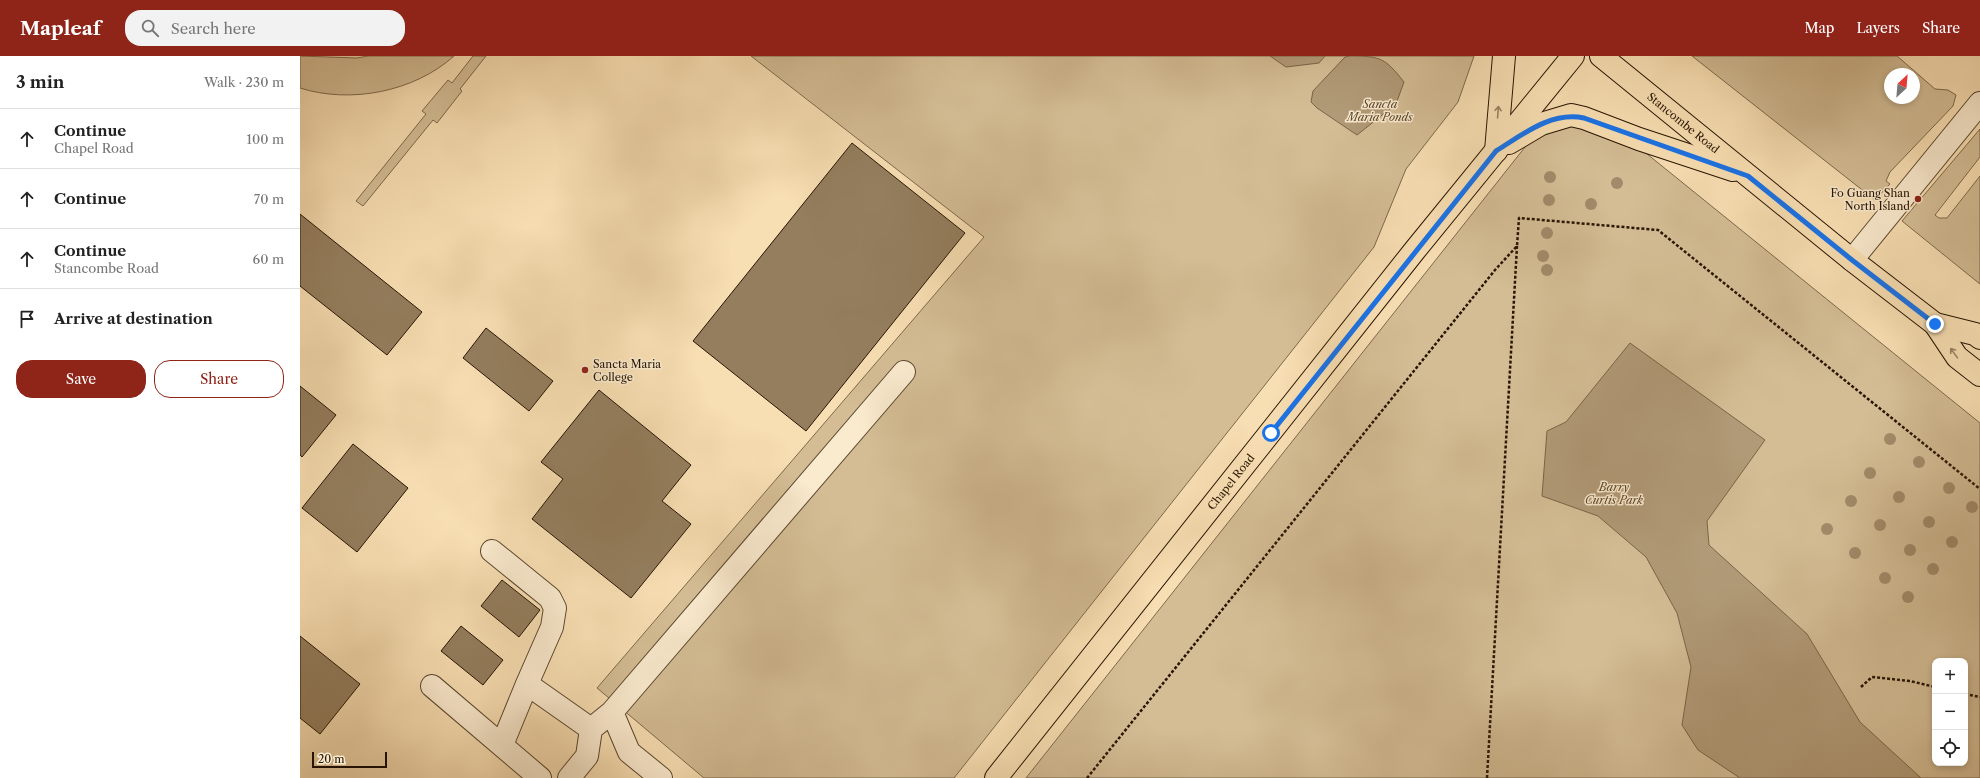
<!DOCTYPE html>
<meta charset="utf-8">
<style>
:root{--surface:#fff;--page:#f2f2f2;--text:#222;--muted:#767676;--line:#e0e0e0;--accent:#8f2418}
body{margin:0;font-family:"Libre Caslon Text",serif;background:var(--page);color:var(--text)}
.controls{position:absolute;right:12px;bottom:12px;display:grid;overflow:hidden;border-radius:8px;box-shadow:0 2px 6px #0003}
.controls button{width:36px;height:36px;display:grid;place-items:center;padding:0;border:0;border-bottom:1px solid var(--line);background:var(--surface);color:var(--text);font:20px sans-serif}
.compass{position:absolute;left:1584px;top:12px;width:36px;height:36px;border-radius:50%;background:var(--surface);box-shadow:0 2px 6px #0003;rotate:26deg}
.scale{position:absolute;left:12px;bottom:10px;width:75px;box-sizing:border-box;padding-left:4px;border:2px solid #271502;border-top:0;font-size:11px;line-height:14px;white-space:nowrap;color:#271502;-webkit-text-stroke:3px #faeace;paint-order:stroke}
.stop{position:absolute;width:12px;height:12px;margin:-9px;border:3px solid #1a73e8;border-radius:50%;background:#fff}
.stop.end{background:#1a73e8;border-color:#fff;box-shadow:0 1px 4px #0008}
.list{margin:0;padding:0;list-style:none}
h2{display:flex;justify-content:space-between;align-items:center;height:52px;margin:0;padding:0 16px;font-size:17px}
h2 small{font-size:13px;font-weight:400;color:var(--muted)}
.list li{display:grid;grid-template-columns:26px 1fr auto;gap:12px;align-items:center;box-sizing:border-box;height:60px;padding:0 16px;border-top:1px solid var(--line)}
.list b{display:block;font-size:15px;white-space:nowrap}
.list p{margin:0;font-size:13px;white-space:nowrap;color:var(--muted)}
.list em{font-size:13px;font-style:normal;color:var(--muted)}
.actions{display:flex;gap:8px;padding:12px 16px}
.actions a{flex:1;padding:9px 0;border:1px solid var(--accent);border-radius:16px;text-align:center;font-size:14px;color:var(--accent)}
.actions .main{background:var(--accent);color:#fff}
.icon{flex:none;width:22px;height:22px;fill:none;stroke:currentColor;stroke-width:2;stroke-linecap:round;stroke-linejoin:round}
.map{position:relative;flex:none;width:1680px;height:722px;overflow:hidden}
header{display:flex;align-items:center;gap:24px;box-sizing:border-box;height:56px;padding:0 20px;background:var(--accent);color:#fff}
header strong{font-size:19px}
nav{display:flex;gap:22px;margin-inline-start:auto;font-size:14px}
.search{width:280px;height:36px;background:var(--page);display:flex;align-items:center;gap:10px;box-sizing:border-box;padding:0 14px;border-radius:16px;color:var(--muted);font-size:15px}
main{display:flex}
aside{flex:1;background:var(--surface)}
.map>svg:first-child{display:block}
.green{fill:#d4bd95;stroke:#7e694c;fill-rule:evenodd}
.water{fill:#b19a77;stroke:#7a6548}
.building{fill:#947e5e;stroke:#271502}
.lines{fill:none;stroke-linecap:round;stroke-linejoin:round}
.minor-casing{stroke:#5b482e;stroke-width:24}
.major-casing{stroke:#271502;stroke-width:24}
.path{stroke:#271502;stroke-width:2.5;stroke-dasharray:3 2;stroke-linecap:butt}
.minor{stroke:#faeace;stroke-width:22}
.major{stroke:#f8dfb3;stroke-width:22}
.tree{fill:#a28b6a}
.oneway{stroke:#9a8463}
.route{stroke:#1a73e8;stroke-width:5}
.poi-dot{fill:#8f2418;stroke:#faeace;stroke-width:1.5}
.labels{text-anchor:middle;stroke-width:3;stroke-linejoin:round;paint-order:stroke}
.park-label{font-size:11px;font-style:italic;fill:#5b472e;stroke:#faeace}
.street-label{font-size:11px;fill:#271502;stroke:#faeace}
.poi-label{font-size:11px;fill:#271502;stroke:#faeace;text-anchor:end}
</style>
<header>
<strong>Mapleaf</strong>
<div class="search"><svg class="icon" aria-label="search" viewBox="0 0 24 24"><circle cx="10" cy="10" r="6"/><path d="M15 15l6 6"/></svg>Search here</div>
<nav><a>Map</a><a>Layers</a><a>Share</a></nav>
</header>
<main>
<aside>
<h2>3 min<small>Walk · 230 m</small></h2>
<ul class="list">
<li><svg class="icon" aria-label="ahead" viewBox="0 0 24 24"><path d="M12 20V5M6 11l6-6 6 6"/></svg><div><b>Continue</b><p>Chapel Road</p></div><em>100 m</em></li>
<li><svg class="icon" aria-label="ahead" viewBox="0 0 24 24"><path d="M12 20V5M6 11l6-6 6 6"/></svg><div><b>Continue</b></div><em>70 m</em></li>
<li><svg class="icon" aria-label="ahead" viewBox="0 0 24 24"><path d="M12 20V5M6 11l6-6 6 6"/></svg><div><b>Continue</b><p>Stancombe Road</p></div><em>60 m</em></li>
<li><svg class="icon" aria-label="arrive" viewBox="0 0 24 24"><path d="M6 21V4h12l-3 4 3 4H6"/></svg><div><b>Arrive at destination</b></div></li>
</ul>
<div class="actions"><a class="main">Save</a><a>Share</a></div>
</aside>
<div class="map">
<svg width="1680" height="722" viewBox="0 0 1680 722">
<rect width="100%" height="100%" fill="#f8dfb3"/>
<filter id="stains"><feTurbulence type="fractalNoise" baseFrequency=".005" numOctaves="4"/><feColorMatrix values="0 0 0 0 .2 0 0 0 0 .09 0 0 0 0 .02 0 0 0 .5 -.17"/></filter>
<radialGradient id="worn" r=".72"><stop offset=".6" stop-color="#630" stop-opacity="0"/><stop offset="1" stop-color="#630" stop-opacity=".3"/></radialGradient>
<path class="green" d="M0 0 57 2 68 0H154C114 36 50 48 0 32Z
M173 0H186L160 33 162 35 137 67 133 64 63 150 56 145 126 58 122 55 148 24 152 27Z
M451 0H1174L1158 46 1106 113 1074 191 654 722H404L297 632 684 181Z
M1392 0H1597L1635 33 1648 34 1656 39 1653 50 1590 116 1586 125 1590 128 1575 144ZM1590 18H1614V42H1590Z
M1277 67 1331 85 1680 367V722H726L1229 86 1254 70ZM1635 605H1665V707H1635Z
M1680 73V101L1635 159 1639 162H1647L1680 120V228L1602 165Z"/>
<path class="water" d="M970 0H1025L1019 7 986 11Z
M1050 0C1081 0 1085 2 1104 26L1096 48 1057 79 1017 52 1011 46 1013 35 1045 1Z
M1330 287 1465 384 1407 465 1409 489 1507 578 1560 666 1621 722H1440L1398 694 1382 669 1391 611 1377 557 1346 501 1298 460 1242 440 1247 375 1266 366Z"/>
<path class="building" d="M552 87 665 177 506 375 393 285Z
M0 158 122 256 87 299 0 230Z
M186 272 253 325 229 355 163 302Z
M0 330 36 359 2 401 0 399Z
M299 334 391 409 362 445 391 468 331 542 232 463 263 423 241 406Z
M53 388 108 432 57 496 2 452Z
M202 524 240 554 219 581 181 550Z
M161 570 203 604 183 629 141 595Z
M0 580 60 628 20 678 0 662Z"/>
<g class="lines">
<defs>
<path id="minor" d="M1552 204 1680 47
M192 495 250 542 255 552 252 571 227 628
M132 630 240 722
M312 656 329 696 361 722
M202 689 227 628 291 673 312 656 604 316
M269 722 287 700 291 673"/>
<g id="major">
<path id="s1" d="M1301 0 1552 204 1635 268 1657 301 1680 319"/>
<path d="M1209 87 1241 68 1271 59 1284 62 1339 83 1433 114"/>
<path d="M1196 95 1204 0"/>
<path d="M1635 268 1675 278 1680 282"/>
<path id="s2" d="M696 722 1115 194 1273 0"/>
</g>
</defs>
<use href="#minor" class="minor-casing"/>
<use href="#major" class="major-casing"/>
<path class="path" d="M1561 631 1572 621 1610 625 1635 631
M1665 638 1680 641
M787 722 1195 214 1217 190 1219 162 1358 174 1680 433
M1187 722 1217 190"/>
<use href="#minor" class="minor"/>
<use href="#major" class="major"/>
</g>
<g class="tree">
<circle cx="1250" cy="121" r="6"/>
<circle cx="1317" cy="127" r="6"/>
<circle cx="1249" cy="144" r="6"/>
<circle cx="1291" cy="148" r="6"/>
<circle cx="1247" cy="177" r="6"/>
<circle cx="1243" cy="200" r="6"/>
<circle cx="1247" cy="214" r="6"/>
<circle cx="1590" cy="383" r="6"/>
<circle cx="1619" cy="406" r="6"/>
<circle cx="1570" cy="417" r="6"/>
<circle cx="1649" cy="432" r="6"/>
<circle cx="1599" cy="441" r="6"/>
<circle cx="1551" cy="445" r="6"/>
<circle cx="1672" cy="451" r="6"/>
<circle cx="1629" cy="466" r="6"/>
<circle cx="1580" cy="469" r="6"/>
<circle cx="1527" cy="473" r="6"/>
<circle cx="1652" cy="486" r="6"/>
<circle cx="1610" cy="494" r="6"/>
<circle cx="1555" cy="497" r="6"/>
<circle cx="1633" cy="513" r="6"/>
<circle cx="1585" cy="522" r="6"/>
<circle cx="1608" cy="541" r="6"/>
</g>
<defs><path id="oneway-shaft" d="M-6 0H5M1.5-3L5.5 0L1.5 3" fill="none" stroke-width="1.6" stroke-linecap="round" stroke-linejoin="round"/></defs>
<g class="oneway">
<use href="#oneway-shaft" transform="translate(1198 56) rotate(-86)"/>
<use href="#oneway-shaft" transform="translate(1654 297) rotate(-126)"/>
</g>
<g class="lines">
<path class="route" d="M971 377 1196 95C1222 79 1251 55 1284 62L1448 120 1552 204 1635 268"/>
</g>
<g class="poi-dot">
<circle cx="1618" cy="143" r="4"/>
<circle cx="285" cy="314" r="4"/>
</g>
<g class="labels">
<g class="park-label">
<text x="1080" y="52">Sancta<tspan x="1080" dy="13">Maria Ponds</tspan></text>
<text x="1314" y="435">Barry<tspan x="1314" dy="13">Curtis Park</tspan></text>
</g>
<g class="street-label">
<text dy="4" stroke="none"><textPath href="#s1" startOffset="106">Stancombe Road</textPath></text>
<text dy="4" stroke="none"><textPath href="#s2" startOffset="378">Chapel Road</textPath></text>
</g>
<g class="poi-label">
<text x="1610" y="141">Fo Guang Shan<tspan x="1610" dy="13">North Island</tspan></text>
<text x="293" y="312" text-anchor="start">Sancta Maria<tspan x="293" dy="13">College</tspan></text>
</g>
</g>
<rect width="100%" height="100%" filter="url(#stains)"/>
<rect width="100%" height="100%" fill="url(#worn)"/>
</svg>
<div class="controls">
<button>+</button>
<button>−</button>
<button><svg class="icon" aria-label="locate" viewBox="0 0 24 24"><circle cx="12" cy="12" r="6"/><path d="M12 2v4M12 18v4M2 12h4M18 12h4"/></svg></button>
</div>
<svg class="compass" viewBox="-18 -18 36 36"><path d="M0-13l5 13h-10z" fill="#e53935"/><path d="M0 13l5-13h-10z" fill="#767676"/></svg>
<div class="scale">20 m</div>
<div class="stop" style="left:971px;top:377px"></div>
<div class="stop end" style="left:1635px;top:268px"></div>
</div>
</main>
